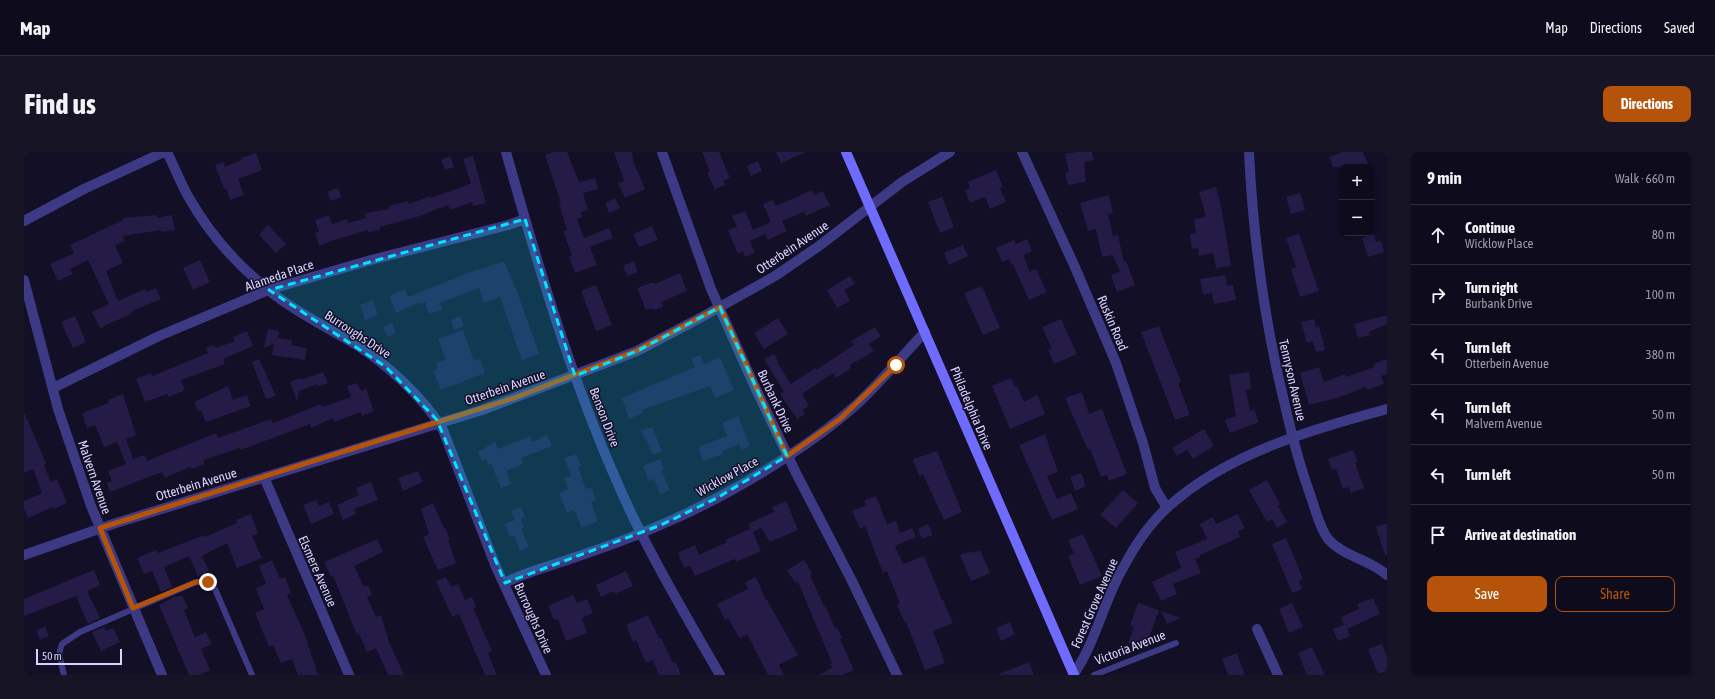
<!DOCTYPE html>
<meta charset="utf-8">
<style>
:root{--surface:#0e0b1c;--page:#171425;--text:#f1f3f6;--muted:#9b9ba3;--line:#2e2b3b;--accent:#b45309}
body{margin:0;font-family:"Asap Condensed",sans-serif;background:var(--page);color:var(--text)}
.controls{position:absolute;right:12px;top:12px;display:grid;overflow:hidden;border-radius:8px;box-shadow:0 2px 6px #0003}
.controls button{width:36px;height:36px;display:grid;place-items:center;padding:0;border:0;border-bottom:1px solid var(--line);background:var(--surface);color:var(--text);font:20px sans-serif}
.scale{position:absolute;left:12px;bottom:10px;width:86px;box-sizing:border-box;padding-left:4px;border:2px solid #d9d4ff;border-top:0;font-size:11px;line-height:14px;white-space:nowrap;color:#d9d4ff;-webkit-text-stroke:3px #130f26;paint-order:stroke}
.stop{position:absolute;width:12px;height:12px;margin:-9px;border:3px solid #b45309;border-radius:50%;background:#fff}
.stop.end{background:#b45309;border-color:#fff;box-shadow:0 1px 4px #0008}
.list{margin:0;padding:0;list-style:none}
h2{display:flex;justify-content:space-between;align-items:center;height:52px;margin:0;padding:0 16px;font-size:17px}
h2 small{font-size:13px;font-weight:400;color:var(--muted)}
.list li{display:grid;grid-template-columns:26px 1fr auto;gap:12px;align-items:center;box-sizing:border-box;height:60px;padding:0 16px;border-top:1px solid var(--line)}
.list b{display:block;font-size:15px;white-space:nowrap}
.list p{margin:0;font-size:13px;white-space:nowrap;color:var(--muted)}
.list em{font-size:13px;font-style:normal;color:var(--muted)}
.actions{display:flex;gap:8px;padding:12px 16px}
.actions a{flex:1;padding:9px 0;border:1px solid var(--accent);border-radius:8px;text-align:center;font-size:14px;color:var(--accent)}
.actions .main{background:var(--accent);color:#fff}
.icon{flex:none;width:22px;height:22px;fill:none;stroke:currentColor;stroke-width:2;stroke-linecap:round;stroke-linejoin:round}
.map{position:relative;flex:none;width:1363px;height:523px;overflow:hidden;border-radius:8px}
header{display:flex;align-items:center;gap:24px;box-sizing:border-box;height:56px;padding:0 20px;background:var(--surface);border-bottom:1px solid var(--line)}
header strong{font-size:19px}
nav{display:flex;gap:22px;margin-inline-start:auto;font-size:14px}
.intro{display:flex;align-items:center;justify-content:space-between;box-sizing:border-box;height:96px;padding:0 24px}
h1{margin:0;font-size:28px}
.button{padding:10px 18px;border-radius:8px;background:var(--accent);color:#fff;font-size:14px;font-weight:700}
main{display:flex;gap:24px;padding:0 24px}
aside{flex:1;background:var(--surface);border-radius:8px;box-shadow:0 2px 6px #0003}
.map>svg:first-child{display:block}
.building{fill:#241b47}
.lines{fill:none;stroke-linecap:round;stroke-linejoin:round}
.service{stroke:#3d3a85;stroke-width:6}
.minor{stroke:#3d3a85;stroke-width:10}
.secondary{stroke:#6f6bff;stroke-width:10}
.route{stroke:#b45309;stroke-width:5}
.marked{fill:#00e5ff;fill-opacity:0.2;stroke:#00e5ff;stroke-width:3;stroke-dasharray:8 5;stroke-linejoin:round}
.labels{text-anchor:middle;stroke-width:3;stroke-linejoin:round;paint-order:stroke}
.street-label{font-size:13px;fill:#d9d4ff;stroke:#130f26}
</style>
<header>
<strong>Map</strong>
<nav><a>Map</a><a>Directions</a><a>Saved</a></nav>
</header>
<div class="intro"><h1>Find us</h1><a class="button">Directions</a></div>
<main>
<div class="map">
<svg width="1363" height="523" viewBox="0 0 1363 523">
<rect width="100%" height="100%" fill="#130f26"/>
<path class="building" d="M529 0H543L555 30 571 26 574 37 559 41 564 58 557 60 558 65 553 67 560 86 585 76 589 86 566 95 573 113 551 121 545 105 548 103 539 79 543 78 535 52 537 51 521 3Z
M590 0H608L609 9 621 37 601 46 594 31 600 29Z
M678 0H695L706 26 699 29 701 33 691 37 683 21 686 19Z
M752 0H782L757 11Z
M1053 0H1068L1070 8 1060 10 1062 30 1044 33 1041 21 1045 20 1041 2Z
M1318 0H1339L1345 15H1309L1305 5Z
M232 1 238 18 214 27 220 43 206 48 202 36 200 37 191 13 200 10 201 15 218 8 217 6Z
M426 4 430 15 421 18 417 8Z
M449 4 462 51 449 54 448 50 426 58 424 53 393 65 356 75V78L344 80V78L307 89 295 94 291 81 295 80 291 68 305 63 308 72 323 67 324 71 342 66 341 61 366 57 365 54 384 49 385 52 406 44 407 46 443 33 447 31 439 7Z
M734 9 738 19 727 24 723 14Z
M972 18 979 35 976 36 982 50 966 57 961 45 946 51 941 38 946 36 944 30Z
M1192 35 1197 54 1207 114 1192 116 1189 101 1175 104 1174 96 1168 97 1166 82 1172 81 1170 67 1182 65 1175 40Z
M314 36 317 45 307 49 303 40Z
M788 38 790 43 799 39 806 53 782 64 780 60 758 69 763 79 744 88 741 82 726 89 731 101 721 105 719 99 714 102 704 78 713 75 708 64 721 59 729 78 747 70 739 52 749 48 752 54Z
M1276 41 1281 58 1267 62 1262 45Z
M1085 43 1089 61 1084 62 1089 84 1094 83 1100 110 1102 109 1111 133 1093 140 1087 123 1096 120 1089 103 1078 105 1072 77 1064 79 1056 51Z
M918 45 930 75 916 81 904 50Z
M591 46 596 56 585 61 581 51Z
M133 63V66L148 63 151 78 137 80V78L98 84 101 89 91 93 99 111 82 119 94 149 121 137 122 140 132 136 137 147 113 157 106 161 107 162 76 176 68 160 85 152 64 108 46 117 49 122 34 129 26 112 50 101 46 93 99 68V66Z
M244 73 262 92 252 101 235 83Z
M628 74 634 88 615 95 609 82Z
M1275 82 1295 139 1276 145 1267 117 1272 115 1262 86Z
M1350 82 1352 90 1357 89 1360 100 1344 105 1338 86Z
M1003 87 1008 99 999 103 1006 120 1012 117 1023 140 1005 148 989 112H987L985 107 978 110 972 96 990 88 992 92Z
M939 93 944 104 925 113 920 101Z
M176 108 186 130 169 138 159 116Z
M480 109 496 147 515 202 498 208 476 145 460 151 455 136 416 151 418 158 405 162 401 150 397 152 396 150 372 161 365 144 381 137 384 145 454 117 455 118Z
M610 109 614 120 603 124 599 114Z
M656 121 663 139 637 150 639 155 629 158 628 156 622 158 613 136 630 130 631 132Z
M1201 123 1203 134 1209 133 1212 148 1190 152 1188 141 1179 143 1176 127Z
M826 124 831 132 820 138 826 149 813 156 803 138Z
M572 133 588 173 572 179 557 139Z
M958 134 976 176 959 183 940 141Z
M349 148 354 163 341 168 336 153Z
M1363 163V172L1345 180 1346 183 1334 186 1330 172Z
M51 164 62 190 49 196 37 170Z
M436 164 440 174 430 178 427 168Z
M754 166 764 182 740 197 730 181Z
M1037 167 1053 202 1030 212 1024 198 1028 197 1018 175Z
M1290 167 1292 175 1295 174 1301 198 1292 200 1289 189 1283 191 1277 170Z
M368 171 372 181 363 185 359 175Z
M1135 174 1157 230 1154 231 1166 263 1151 268 1117 180Z
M851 175 857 184 845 192 850 199 826 213 827 216 812 226 809 221 778 242 785 254 778 258 781 262 773 267 756 242 760 240 740 207 750 202 754 209 753 210 767 232 791 216 792 218 830 193 827 189Z
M244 177 255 179 254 186 268 188 267 193 283 196 281 208 248 203 250 192 240 196Z
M439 178 450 209 456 207 461 221 417 238 409 219 414 217 412 211 422 208 414 187Z
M223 179 229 194 199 207 201 212 157 228 161 238 145 245 143 242 121 250 112 227 127 221 128 224 184 201 182 196 190 193 192 196 211 189 209 185Z
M676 203 680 212 696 205 710 238 691 246 686 234 618 258 619 261 605 267 598 246 671 215 667 206Z
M235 207 252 244 242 247 228 210Z
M1363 207V222L1357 224 1360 232 1343 238 1342 235 1313 246 1285 253 1276 221 1295 215 1300 230 1321 222 1322 225 1350 215 1349 212Z
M299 220 304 231 294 234 293 232 275 239 273 249 266 230 277 226V228Z
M1225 220 1227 237 1222 238 1226 259 1230 257 1235 270 1206 281 1201 268 1212 264 1205 223Z
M987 226 991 235 993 234 1000 250 1013 243 1021 262 986 277 968 234Z
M333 231 337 239 342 237 350 259 338 264 337 260 310 270 309 266 287 276 286 272 217 298 216 296 179 308 181 312 167 317 166 315 141 326 138 320 86 340 83 331 88 329 84 319 102 312 93 290 80 295 71 273 63 276 58 261 85 251 84 248 99 242 112 283 102 287 109 307 121 303 123 309 192 281 194 286 247 267 249 271 297 252 298 255 327 245 323 234Z
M204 234 209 248 223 243 227 254 182 270 177 258 174 259 170 250Z
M1058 240 1065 262 1078 257 1103 322 1085 329 1083 323 1077 325 1066 297 1064 298 1041 246Z
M0 260 22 311 20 313 27 330 33 327 43 351 30 357 29 355 4 366 0 357V349L18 341 9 317 0 321Z
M714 264 726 294 718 298 715 292 698 299 699 302 679 309 674 295 703 284 698 271Z
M628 275 638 299 629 303 617 279Z
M1180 277 1190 294 1169 307 1163 298 1153 304 1148 296Z
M1021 282 1034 320 1023 324 1033 347 1047 341 1054 357 1028 368 995 293Z
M523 283 528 294 497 306 499 312 482 319 487 332 477 336 467 311 464 313 462 307 458 309 454 300 471 290 474 297 506 284 508 290Z
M1329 298 1334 310 1331 311 1340 336 1327 341 1325 335 1319 337 1312 317 1308 318 1304 307Z
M913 299 938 360 920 368 899 322 895 324 889 307Z
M552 302 557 314 554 315 562 337 567 335 572 348 567 350 574 369 558 376 550 358 543 361 535 341 544 337 540 326 547 324 540 306Z
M636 307 640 317 637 318 646 338 636 342 630 327 625 329 619 314Z
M394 319 399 330 379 339 374 326Z
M1057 321 1062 334 1051 339 1046 325Z
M1243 328 1256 352 1254 354 1263 370 1253 376 1248 367 1243 370 1225 338Z
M347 330 354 348 330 357 332 362 319 368 313 353 335 343 332 336Z
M1099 338 1114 351 1092 376 1076 363Z
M852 344 863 372 872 369 876 381 888 376 892 385 871 394 879 412 900 404 918 448H919L929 471 909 479 921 511 901 518 882 470 881 471 873 453 876 452 863 419 859 421 841 374 836 377 828 359 842 353 840 349Z
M292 348 295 354 305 350 310 362 287 372 279 353Z
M762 349 774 378 746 390 737 376 729 380 737 399 712 410 711 407 671 424 666 414 660 416 654 401 671 393 675 403 703 390 701 388 726 377 724 372 750 360 748 355Z
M409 351 420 376 421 375 426 387 424 388 432 411 414 418 399 385 405 382 397 357Z
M497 355 501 365 497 367 500 375 497 376 505 395 496 399 490 383 486 385 481 372 491 368 487 359Z
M227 362 234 382 228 384 238 406 213 416 203 391 178 404 185 419 174 424 165 404 140 415 148 435 137 440 128 419 120 422 113 406 132 398 134 401 180 383 181 385 213 371 212 368Z
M1214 362 1221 376 1214 380 1216 385 1176 403V405L1171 407 1177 421 1149 432 1153 442 1137 449 1128 430 1157 416 1151 400 1183 387 1176 372 1189 365 1192 372Z
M1363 371V403H1361L1352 375Z
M904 372 909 383 898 387 894 377Z
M1059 382 1078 424 1056 433 1044 404 1050 402 1044 388Z
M1262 386 1279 427 1275 429 1278 437 1268 441 1248 392Z
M353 387 359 400 330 414 340 435 344 433 348 443 343 445 352 465 357 463 365 490 380 523H364L352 496 343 500 335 482 333 483 309 424 307 425 300 410Z
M956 398 966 421 947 429 936 403 948 399 949 401Z
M248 408 256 427 261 425 267 441 263 443 280 481 294 523H274L268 507 257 511 249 493 245 495 231 461 240 457 232 436 242 432 235 414Z
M780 408 788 421 786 423 800 454 801 453 811 476 813 475 818 486 816 487 830 518 818 523H794L808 516 806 512 808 511 774 430 771 431 763 418Z
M70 418 76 433 63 439 76 466 64 472 52 444 0 464V447Z
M602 419 609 434 591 442 590 439 577 445 572 433Z
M422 425 427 435 434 432 441 448 448 445 452 455 449 456 468 499 464 501 473 523H461L435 462 428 465 412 429Z
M732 425 742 448H743L774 503 755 513 760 523H744L723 482 716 487 704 466 701 468 693 452 724 437 721 430Z
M158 443 164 456 160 458 171 485 182 480 188 492 177 497 186 518 176 523H165L135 453 152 444 153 445Z
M549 443 553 451 563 447 569 461 558 466 563 481 542 489 534 467 530 468 524 454Z
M1349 446 1356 462 1323 477 1326 484 1314 489 1309 477 1320 473 1317 465 1335 457 1333 452Z
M1114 451 1135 458 1121 497 1104 491 1110 475 1106 473Z
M1268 451 1279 475 1265 481 1255 457Z
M1137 459 1157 466 1143 472Z
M624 463 635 486H637L649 511 652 510 657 523H635L629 508 622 511 612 488 609 490 602 473Z
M986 470 991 482 977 489 972 476Z
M21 475 25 484 16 488 12 478Z
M80 475 82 479 89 476 96 490 77 499 68 480Z
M1358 492 1363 505V519L1354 522 1344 497Z
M1288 495 1301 523H1283L1274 501Z
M1213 501 1221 523H1204L1198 507Z
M1005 510 1010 523H975V522Z"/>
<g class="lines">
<path class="service" d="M40 523 35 502 38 492 56 480 172 430H184L191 437 228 523
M1070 523 1152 491"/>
<path class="minor" d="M143 0C150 14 156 30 164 44 184 80 214 114 247 140 273 161 303 175 331 192 363 212 400 246 419 278L472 415 522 523
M482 0C517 125 554 250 610 367 636 421 666 471 696 523
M638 0 687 137 730 233 772 321 827 427 873 523
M998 0 1050 113 1092 211 1119 291 1131 336 1143 356
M1225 0C1229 84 1240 167 1260 249 1267 280 1275 312 1286 342 1291 356 1295 375 1304 387 1320 405 1345 407 1363 423
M0 69 60 37 140 0
M0 128 34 257 67 354 138 523
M29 236 135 184 247 137 347 108 484 73 501 67
M240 325 325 523
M0 403 89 372 458 258 613 199 676 166 751 124 795 94 878 30 926 0
M481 431C501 420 524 415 546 407 576 397 605 387 634 374 699 347 780 299 832 253 857 230 878 204 901 180
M1233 477 1254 523
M1049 523C1072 491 1079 450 1099 416 1110 395 1126 371 1144 355 1202 302 1288 277 1363 257"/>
<path class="secondary" d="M822 0 1050 523"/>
</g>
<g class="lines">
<path class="route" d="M184 430H172L109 456 76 376 490 246 612 199 696 155 763 304 816 267 872 213"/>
</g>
<path class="marked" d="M501 67 551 224 613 199 696 155 763 304 693 346 637 373 481 431 413 268 362 215 245 138Z"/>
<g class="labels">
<g class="street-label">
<text transform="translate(768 95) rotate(-34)" y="5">Otterbein Avenue</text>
<text transform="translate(255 123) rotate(-19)" y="5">Alameda Place</text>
<text transform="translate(1089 171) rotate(67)" y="5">Ruskin Road</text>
<text transform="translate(334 182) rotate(33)" y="5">Burroughs Drive</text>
<text transform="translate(1269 228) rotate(77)" y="5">Tennyson Avenue</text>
<text transform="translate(481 235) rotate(-19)" y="5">Otterbein Avenue</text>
<text transform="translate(752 249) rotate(65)" y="5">Burbank Drive</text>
<text transform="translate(948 256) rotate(67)" y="5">Philadelphia Drive</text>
<text transform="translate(581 265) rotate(69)" y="5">Benson Drive</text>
<text transform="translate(703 324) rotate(-29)" y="5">Wicklow Place</text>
<text transform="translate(71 325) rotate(71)" y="5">Malvern Avenue</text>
<text transform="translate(172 332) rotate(-17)" y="5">Otterbein Avenue</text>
<text transform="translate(294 419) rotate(66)" y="5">Elsmere Avenue</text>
<text transform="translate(1070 451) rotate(-66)" y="5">Forest Grove Avenue</text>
<text transform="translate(510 466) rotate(66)" y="5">Burroughs Drive</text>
<text transform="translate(1106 495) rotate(-21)" y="5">Victoria Avenue</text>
</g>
</g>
</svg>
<div class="controls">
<button>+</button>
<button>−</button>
</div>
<div class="scale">50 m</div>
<div class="stop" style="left:872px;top:213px"></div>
<div class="stop end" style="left:184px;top:430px"></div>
</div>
<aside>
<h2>9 min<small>Walk · 660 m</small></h2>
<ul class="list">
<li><svg class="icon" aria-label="ahead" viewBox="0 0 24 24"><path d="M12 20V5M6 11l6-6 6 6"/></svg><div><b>Continue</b><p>Wicklow Place</p></div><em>80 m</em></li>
<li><svg class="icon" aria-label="right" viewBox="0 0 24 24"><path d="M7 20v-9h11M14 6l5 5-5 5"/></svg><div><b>Turn right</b><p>Burbank Drive</p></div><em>100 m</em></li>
<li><svg class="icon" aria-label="left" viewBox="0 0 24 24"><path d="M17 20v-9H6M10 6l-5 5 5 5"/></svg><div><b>Turn left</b><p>Otterbein Avenue</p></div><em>380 m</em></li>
<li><svg class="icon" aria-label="left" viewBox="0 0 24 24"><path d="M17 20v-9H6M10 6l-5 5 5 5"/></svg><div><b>Turn left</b><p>Malvern Avenue</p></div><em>50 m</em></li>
<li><svg class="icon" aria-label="left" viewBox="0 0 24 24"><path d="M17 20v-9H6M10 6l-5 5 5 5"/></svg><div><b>Turn left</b></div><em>50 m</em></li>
<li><svg class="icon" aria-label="arrive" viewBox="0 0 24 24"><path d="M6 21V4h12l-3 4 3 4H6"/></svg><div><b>Arrive at destination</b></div></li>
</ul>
<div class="actions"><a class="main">Save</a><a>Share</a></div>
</aside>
</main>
